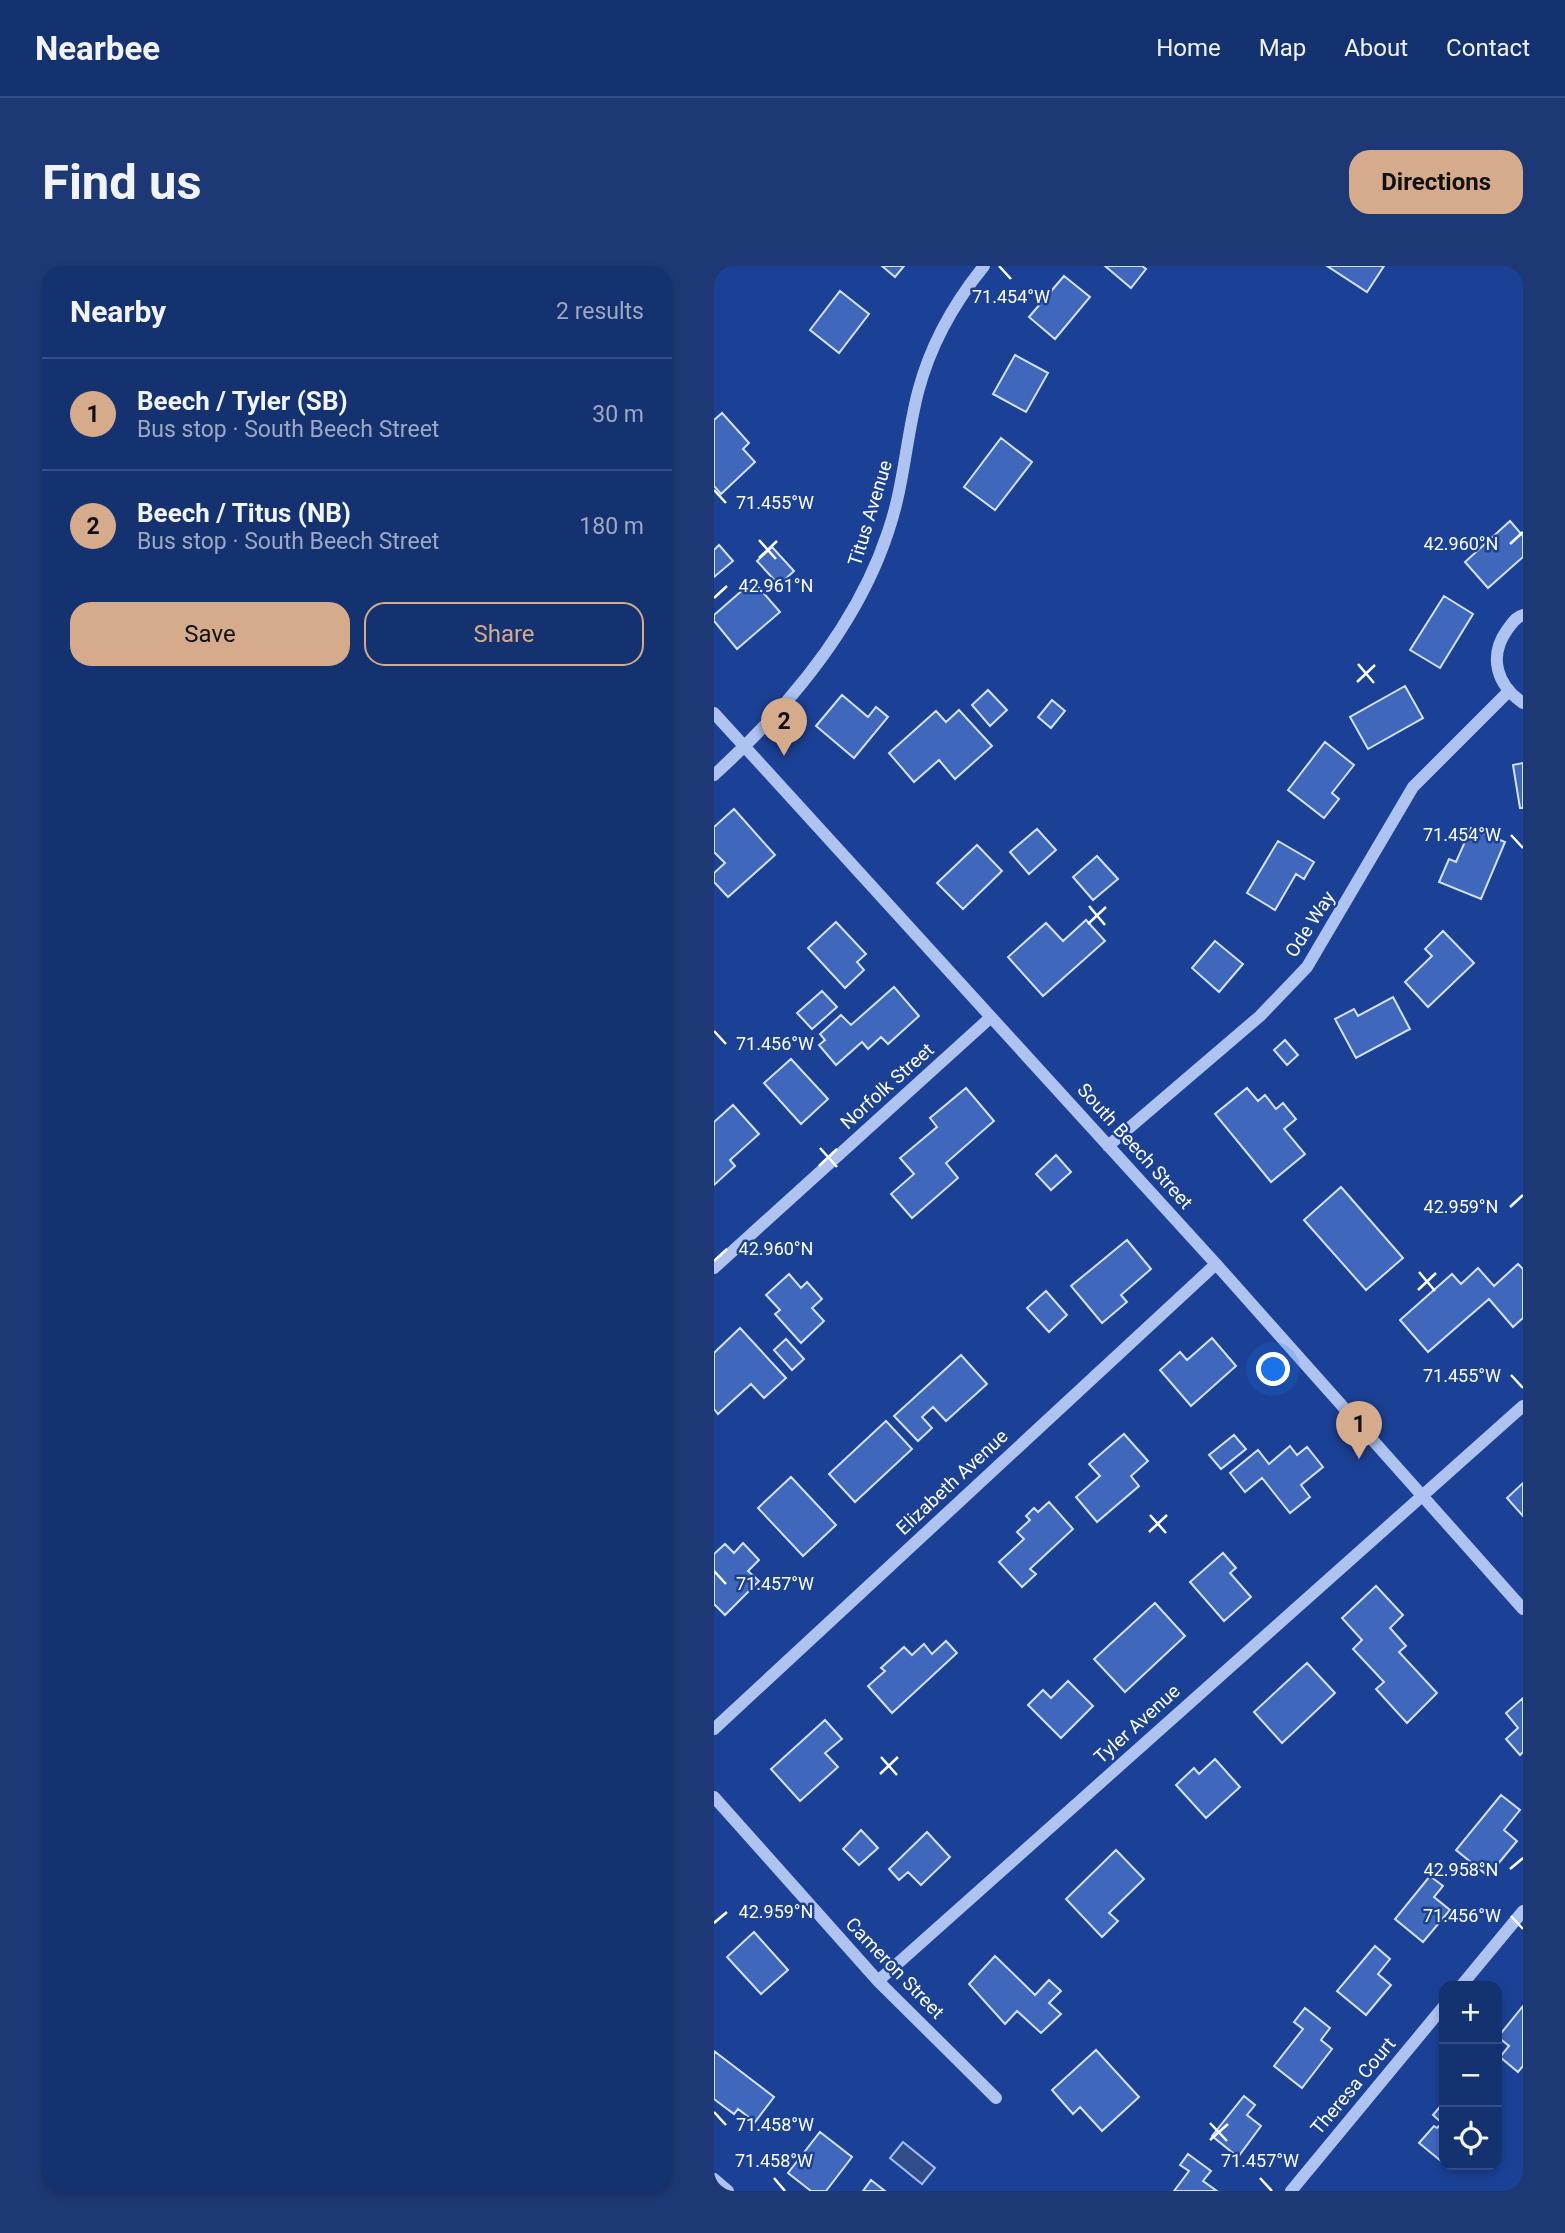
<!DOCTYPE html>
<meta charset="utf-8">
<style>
:root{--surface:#143170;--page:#1d3975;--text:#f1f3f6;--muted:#9da9c3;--line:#334c83;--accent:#d6ab8b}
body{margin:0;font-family:Roboto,sans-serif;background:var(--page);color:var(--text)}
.controls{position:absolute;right:21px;bottom:21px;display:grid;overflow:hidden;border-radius:14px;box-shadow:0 4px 10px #0003}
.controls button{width:63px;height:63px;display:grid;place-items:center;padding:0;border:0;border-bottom:2px solid var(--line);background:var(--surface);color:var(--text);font:35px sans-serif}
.you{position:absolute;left:560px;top:1104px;width:24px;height:24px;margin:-18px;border:5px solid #fff;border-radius:50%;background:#1a73e8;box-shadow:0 0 0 10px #1a73e833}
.badge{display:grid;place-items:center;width:46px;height:46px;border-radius:50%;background:var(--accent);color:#111;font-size:23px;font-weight:700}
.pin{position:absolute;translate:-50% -58px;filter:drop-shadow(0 2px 4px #0008)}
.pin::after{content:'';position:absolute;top:37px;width:24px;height:21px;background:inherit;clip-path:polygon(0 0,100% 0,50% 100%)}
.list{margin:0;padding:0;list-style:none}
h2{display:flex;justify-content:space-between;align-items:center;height:91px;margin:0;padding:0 28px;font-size:30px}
h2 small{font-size:23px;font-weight:400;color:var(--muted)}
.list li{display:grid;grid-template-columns:46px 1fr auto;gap:21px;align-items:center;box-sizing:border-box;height:112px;padding:0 28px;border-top:2px solid var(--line)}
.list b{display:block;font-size:26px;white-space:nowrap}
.list p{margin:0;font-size:23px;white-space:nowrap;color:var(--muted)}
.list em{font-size:23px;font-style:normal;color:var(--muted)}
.actions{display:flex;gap:14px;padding:21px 28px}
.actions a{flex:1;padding:16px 0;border:2px solid var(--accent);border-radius:21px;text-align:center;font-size:24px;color:var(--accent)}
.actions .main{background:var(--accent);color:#111}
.icon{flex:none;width:38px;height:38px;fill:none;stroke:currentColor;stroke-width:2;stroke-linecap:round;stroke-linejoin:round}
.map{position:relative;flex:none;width:809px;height:1925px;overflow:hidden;border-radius:21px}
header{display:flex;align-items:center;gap:42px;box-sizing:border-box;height:98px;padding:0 35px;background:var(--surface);border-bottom:2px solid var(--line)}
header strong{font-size:33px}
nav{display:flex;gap:38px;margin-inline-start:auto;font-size:24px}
.intro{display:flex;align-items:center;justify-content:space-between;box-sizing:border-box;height:168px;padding:0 42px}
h1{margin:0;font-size:49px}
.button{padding:18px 32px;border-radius:21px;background:var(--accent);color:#111;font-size:24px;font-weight:700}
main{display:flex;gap:42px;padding:0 42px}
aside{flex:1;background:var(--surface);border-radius:21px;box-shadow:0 4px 10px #0003}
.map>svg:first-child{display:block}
.water{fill:#304c8b;stroke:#a1bcf2;stroke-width:2}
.building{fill:#3f67bc;stroke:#d4e1fb;stroke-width:2}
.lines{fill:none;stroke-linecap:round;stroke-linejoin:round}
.minor{stroke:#aec3f0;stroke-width:12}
.ticks{fill:none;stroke:#fff;stroke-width:2.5}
.labels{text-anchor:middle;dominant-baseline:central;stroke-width:5;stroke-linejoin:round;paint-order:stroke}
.street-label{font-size:19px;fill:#fff;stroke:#1b4196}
.ticks-label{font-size:18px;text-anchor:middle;fill:#fff;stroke:#1b4196;stroke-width:5;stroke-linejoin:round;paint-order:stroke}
</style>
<header>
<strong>Nearbee</strong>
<nav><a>Home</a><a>Map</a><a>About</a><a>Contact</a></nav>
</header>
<div class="intro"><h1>Find us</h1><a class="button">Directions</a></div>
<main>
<aside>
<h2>Nearby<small>2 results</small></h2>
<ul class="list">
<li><span class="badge">1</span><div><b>Beech / Tyler (SB)</b><p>Bus stop · South Beech Street</p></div><em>30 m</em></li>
<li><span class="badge">2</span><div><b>Beech / Titus (NB)</b><p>Bus stop · South Beech Street</p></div><em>180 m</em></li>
</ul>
<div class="actions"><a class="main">Save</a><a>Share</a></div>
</aside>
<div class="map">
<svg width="809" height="1925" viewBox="0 0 809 1925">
<rect width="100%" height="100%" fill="#1b4196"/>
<path class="water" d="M189,1876L221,1902L208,1918L176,1892Z"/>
<path class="building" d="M168,0H190L181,11Z
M391,0H428L432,3L417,22Z
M613,0H670L653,26Z
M350,10L376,31L341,73L315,51Z
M126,25L155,48L125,87L96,64Z
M301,89L334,107L312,146L279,128Z
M8,147L35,177L29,183L41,196L7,228L0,220V154Z
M287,172L318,196L281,244L250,221Z
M796,255L809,270V291L774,322L751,296Z
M5,279L19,295L0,311V284Z
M58,281L80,305L65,319L43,295Z
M39,315L66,346L23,383L0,355V349Z
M730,330L759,348L726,402L696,384Z
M691,420L709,452L654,483L636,451Z
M274,424L293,444L276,460L258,439Z
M128,429L154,451L162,441L174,451L140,492L102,460Z
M338,434L351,445L337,462L324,451Z
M245,444L278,480L241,513L225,494L200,516L175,487L222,445L232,456Z
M611,476L640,499L618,527L625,533L610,552L574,524Z
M809,497V542H806L799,499Z
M20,543L61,589L14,631L0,616V607L11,597L0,586V561Z
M757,562L791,576L767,633L725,616L735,593L742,596Z
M323,563L342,584L315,608L296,586Z
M564,575L600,596L590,613L582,608L561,644L533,627Z
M263,579L288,605L249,643L223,617Z
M383,590L404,613L379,634L359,611Z
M372,654L391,675L329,730L294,691L332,657L349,675Z
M122,656L152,688L143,696L150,704L131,722L94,682Z
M729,665L760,697L714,741L691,716L718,690L711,683Z
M501,675L529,698L505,726L478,702Z
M180,721L205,750L174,778L167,771L154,783L148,776L122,799L105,779L111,774L106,768L127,749L137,759Z
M108,725L123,741L98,763L83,747Z
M679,731L696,763L642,792L621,753L640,743L644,750Z
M571,774L584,789L573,799L560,784Z
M77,793L114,833L87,858L50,817Z
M252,822L280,855L232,897L244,912L198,952L177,928L200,908L186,892L223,861L216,852Z
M533,822L544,835L551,829L562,843L569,837L582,853L570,863L591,888L557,916L501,848Z
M19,839L45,868L16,894L21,900L0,919V856Z
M342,889L357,906L337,924L322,908Z
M627,921L689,992L652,1024L590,954Z
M413,974L437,1003L407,1029L413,1036L388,1057L357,1020Z
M804,998L809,1003V1052L799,1061L775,1033L714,1086L686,1054L738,1008L747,1018L764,1002L780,1020Z
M75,1008L87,1022L93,1016L108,1033L98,1042L110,1055L87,1077L61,1048L66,1044L52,1029Z
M332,1025L353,1049L335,1066L313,1042Z
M26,1062L72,1112L50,1132L37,1118L4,1148L0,1143V1087Z
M498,1072L522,1100L477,1140L446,1104L466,1086L473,1094Z
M72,1073L90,1093L78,1104L60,1084Z
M247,1089L273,1118L232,1155L219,1141L208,1151L218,1162L204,1175L180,1150Z
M172,1155L198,1183L141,1236L115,1208Z
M410,1168L434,1195L417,1210L425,1220L383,1256L362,1231L386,1210L375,1198Z
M520,1169L532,1183L507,1203L495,1189Z
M576,1180L583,1189L593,1181L609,1201L587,1219L596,1231L576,1247L548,1212L531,1226L516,1207L544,1184L555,1198Z
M77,1211L122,1259L89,1290L44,1242Z
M809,1217V1250L793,1232Z
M335,1236L359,1263L316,1303L322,1308L308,1321L285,1296L310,1273L303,1266L316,1254L312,1250L320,1242L324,1246Z
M29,1277L45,1294L34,1305L45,1315L11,1349L0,1338V1288L11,1278L20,1287Z
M509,1287L522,1302L516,1307L537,1331L510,1355L476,1316Z
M662,1320L689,1349L676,1362L692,1380L685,1386L723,1427L693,1457L662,1423L670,1416L639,1383L648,1374L628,1352Z
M441,1337L471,1370L411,1426L380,1393Z
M232,1375L243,1387L178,1447L154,1420L171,1405L167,1402L190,1381L198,1389L210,1378L218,1388Z
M593,1397L621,1427L568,1477L540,1446Z
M354,1415L379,1440L347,1472L314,1439L329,1424L337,1432Z
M809,1432V1486L806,1489L792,1473L804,1462L792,1447Z
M111,1454L128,1473L111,1487L124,1501L86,1535L57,1503Z
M501,1493L526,1521L492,1552L462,1519L480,1502L485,1508Z
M787,1529L806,1544L790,1564L803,1575L774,1610L742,1584Z
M147,1564L164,1582L145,1599L129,1583Z
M213,1566L236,1591L207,1619L194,1606L185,1614L175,1603Z
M402,1584L430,1613L395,1647L404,1655L388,1671L352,1633Z
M716,1610L729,1620L720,1631L736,1644L709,1676L681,1653Z
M40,1666L74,1704L47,1728L13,1691Z
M661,1680L676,1693L664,1708L677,1719L652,1749L623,1725Z
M281,1690L321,1729L335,1714L347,1725L335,1737L347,1748L327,1767L303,1745L291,1758L255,1718Z
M809,1740V1800L804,1806L786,1791L795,1780L784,1771Z
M591,1742L616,1762L607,1774L618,1783L588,1822L560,1800L589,1763L580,1756Z
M382,1784L425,1831L388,1865L366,1841L359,1848L338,1824Z
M0,1785L60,1831L41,1856L24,1843L20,1848L0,1833Z
M530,1830L541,1839L533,1849L547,1860L524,1891L498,1870Z
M730,1836V1891L727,1895L705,1877L720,1860L723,1862L728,1857L719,1849Z
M106,1866L138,1891L112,1925H97L74,1907Z
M474,1888L497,1905L489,1915L503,1925H460L475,1905L466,1899Z
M157,1914L171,1925H149Z"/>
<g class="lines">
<path class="minor" d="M809,349C801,351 798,358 793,364C774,391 783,419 809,437
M0,447L502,998L809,1343
M0,509C73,443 143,360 174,266C190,220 192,172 204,126C216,80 240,37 270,0
M394,880L546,750L593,701L699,521L794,426
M0,1002L277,751
M0,1463L502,998
M0,1531L164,1715L282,1832
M164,1715L809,1140
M747,1720L809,1645
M0,1913L14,1925
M577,1925L730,1740"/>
</g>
<path class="ticks" d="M285,0L297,13M0,224L12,237M45,274L62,293M796,278L809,266M45,292L63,275M0,332L13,320M644,398L660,417M643,416L661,399M797,569L809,582M375,640L391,659M374,658L392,641M0,765L12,778M106,882L123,901M105,900L123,883M796,941L809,929M0,995L13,983M705,1006L721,1025M704,1024L722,1007M797,1109L809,1122M436,1249L452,1267M435,1266L453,1249M0,1305L12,1318M167,1491L183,1509M166,1508L184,1491M796,1603L809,1592M797,1650L809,1663M0,1657L13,1646M0,1846L12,1859M496,1857L513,1875M496,1874L514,1858M60,1912L71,1925M546,1912L558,1925"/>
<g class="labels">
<g class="street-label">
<text transform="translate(156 247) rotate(-73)">Titus Avenue</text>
<text transform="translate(596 658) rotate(-57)">Ode Way</text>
<text transform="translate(173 820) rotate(-42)">Norfolk Street</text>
<text transform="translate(421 880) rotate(48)">South Beech Street</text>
<text transform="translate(238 1216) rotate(-43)">Elizabeth Avenue</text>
<text transform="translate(423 1458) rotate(-42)">Tyler Avenue</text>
<text transform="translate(181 1702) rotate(46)">Cameron Street</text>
<text transform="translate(639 1820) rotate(-50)">Theresa Court</text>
</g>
</g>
<g class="ticks-label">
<text x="297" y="37">71.454°W</text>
<text x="61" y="243">71.455°W</text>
<text x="747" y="284">42.960°N</text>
<text x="62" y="326">42.961°N</text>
<text x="748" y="575">71.454°W</text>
<text x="61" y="784">71.456°W</text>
<text x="747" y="947">42.959°N</text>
<text x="62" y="989">42.960°N</text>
<text x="748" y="1116">71.455°W</text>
<text x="61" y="1324">71.457°W</text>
<text x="747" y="1610">42.958°N</text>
<text x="62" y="1652">42.959°N</text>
<text x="748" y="1656">71.456°W</text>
<text x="61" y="1865">71.458°W</text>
<text x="60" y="1901">71.458°W</text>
<text x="546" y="1901">71.457°W</text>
</g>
</svg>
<div class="controls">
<button>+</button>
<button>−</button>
<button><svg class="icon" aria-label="locate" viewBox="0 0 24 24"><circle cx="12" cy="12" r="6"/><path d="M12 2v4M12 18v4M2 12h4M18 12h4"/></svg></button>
</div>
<div class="you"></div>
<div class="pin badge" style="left:645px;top:1193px">1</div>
<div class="pin badge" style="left:70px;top:490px">2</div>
</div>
</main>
